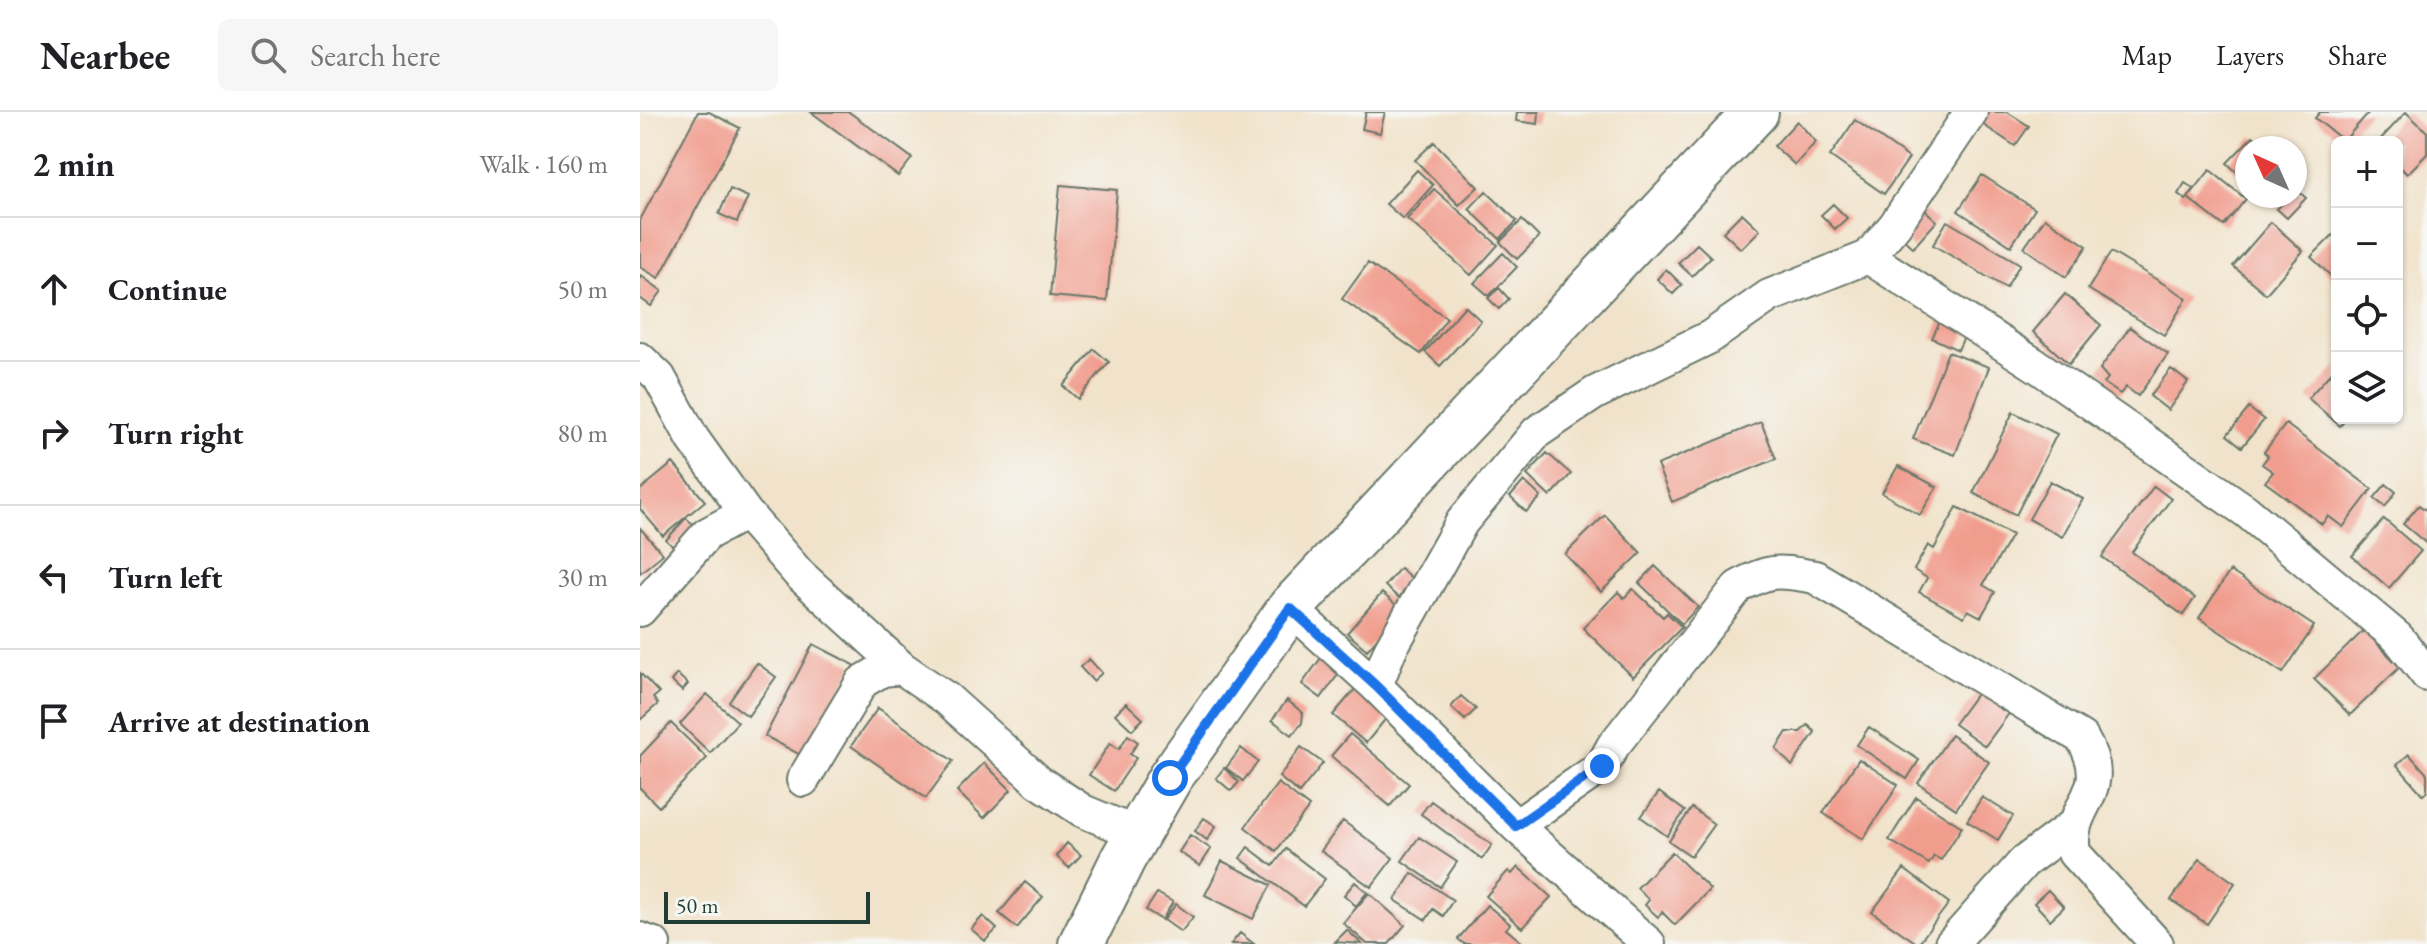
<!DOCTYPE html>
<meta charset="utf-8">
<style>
:root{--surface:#fff;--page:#f6f6f6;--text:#202124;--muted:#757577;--line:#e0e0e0}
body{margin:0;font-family:"EB Garamond",serif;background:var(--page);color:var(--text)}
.controls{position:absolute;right:24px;top:24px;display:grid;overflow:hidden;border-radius:12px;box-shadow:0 2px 6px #0004}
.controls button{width:72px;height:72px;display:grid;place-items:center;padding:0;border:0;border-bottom:2px solid var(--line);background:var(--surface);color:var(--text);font:40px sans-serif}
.compass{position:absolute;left:1595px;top:24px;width:72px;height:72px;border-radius:50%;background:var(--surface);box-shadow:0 2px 6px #0004;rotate:315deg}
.scale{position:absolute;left:24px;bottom:20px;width:206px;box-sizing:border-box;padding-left:8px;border:4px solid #1f3d34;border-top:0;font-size:22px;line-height:28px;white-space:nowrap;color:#1f3d34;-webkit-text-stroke:6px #f6f6f2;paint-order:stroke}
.stop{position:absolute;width:24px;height:24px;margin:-18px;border:6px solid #1a73e8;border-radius:50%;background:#fff}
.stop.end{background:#1a73e8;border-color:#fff;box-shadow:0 2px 8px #0008}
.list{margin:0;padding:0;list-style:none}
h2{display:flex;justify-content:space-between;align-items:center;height:104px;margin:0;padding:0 32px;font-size:34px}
h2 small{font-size:26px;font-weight:400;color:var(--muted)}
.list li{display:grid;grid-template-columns:52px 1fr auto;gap:24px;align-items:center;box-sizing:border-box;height:144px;padding:0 32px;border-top:2px solid var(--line)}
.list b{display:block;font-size:30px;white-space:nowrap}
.list em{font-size:26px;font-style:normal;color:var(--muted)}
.icon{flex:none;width:44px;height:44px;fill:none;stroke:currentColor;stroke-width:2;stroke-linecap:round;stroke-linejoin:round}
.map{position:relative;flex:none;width:1787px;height:832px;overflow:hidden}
header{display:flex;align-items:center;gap:48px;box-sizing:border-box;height:112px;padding:0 40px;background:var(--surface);border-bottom:2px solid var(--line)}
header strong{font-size:38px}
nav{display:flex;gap:44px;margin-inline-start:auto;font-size:28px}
.search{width:560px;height:72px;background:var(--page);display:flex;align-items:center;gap:20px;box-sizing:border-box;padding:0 28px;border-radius:12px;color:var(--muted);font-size:30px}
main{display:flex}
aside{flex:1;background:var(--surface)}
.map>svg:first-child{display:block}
.building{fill:#f19d8e}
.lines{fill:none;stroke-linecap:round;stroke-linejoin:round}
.street-casing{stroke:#687769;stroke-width:36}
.secondary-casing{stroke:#687769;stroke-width:48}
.street{stroke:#fff;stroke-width:32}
.secondary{stroke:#fff;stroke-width:44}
.route{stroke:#1a73e8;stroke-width:10}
</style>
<header>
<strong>Nearbee</strong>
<div class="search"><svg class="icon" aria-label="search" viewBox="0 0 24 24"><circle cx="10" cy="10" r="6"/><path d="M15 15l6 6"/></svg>Search here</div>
<nav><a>Map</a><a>Layers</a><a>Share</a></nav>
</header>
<main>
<aside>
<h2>2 min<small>Walk · 160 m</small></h2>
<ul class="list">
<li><svg class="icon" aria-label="ahead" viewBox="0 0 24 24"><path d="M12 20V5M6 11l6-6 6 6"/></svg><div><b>Continue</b></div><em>50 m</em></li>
<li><svg class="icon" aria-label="right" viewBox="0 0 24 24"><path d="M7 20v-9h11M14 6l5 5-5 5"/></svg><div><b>Turn right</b></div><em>80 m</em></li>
<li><svg class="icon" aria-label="left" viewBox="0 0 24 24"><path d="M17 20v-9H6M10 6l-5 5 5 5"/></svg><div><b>Turn left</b></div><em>30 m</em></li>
<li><svg class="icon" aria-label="arrive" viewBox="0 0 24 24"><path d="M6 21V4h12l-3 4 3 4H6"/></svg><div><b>Arrive at destination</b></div></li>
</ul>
</aside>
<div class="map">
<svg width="1787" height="832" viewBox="0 0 1787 832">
<rect width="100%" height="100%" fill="#f6f6f2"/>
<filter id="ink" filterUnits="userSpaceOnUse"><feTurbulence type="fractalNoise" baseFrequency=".0125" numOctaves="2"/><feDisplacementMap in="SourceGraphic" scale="16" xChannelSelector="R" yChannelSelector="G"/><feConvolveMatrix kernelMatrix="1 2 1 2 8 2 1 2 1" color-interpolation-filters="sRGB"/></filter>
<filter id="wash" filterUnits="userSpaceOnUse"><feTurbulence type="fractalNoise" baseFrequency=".006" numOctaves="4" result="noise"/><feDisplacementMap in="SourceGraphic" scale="32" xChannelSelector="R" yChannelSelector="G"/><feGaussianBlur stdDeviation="1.8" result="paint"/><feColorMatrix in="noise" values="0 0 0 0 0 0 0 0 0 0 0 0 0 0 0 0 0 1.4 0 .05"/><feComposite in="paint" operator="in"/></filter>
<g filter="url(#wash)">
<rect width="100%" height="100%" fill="#f1e3cb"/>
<g id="blocks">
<path class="building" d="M58,0H69L100,16L19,166L0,155V108Z
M171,0H209L272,46L258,64Z
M726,0H745L740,21L722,17Z
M877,0H899L898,12L876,9Z
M1346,0H1367L1389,14L1375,34L1339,10Z
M1680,0H1729L1704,29L1675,6Z
M1766,0L1787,20V42L1767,62L1757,52V30H1738Z
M1215,8L1269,46L1244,82L1190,44Z
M1157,9L1176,30L1155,53L1134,34Z
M1613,24L1625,36H1607V70L1587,51Z
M794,30L838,75L819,93L775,48Z
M777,58L793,73L763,107L746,92Z
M1570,58L1606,87L1584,114L1548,86Z
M1342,63L1395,97L1371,134L1318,99Z
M1545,71L1554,77L1546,88L1538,82Z
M420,73L477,78L467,189L410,184Z
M1655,76L1666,86L1647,106L1637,97L1649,84H1655Z
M90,77L108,85L97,110L79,102Z
M794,77L858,133L831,163L767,107Z
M846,79L877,109L860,127L829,97Z
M1193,92L1207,106L1195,117L1181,103Z
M1285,98L1297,109L1273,136L1261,125Z
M1102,101L1120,118L1101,137L1083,120Z
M1405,106L1447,134L1426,165L1384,136Z
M882,108L899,125L877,147L860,130Z
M1307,109L1380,152L1366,176L1293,133Z
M1631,110L1663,139L1626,182L1593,154Z
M1697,119V170L1671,145Z
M1057,132L1071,145L1052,164L1038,151Z
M1471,140L1547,186L1524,223L1448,177Z
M863,141L877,155L849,184L834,171Z
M728,151L807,206L781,242L702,187Z
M1026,157L1042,173L1033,182L1017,167Z
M0,163L22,179L11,194L0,186Z
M859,176L869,187L859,197L848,186Z
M1425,182L1461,213L1429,252L1393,220Z
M825,194L841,209L800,254L785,240Z
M1303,203L1329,214L1318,238L1292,226Z
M1490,215L1528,242L1498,284L1486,275L1480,282L1464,271L1468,266L1460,257Z
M454,237L469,250L438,287L423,274Z
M1308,240L1349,255L1315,343L1273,327Z
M1697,254V306H1707L1700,314L1668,286Z
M1531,257L1548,270L1528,298L1510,284Z
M1609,296L1624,308L1602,335L1587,323Z
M1373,300L1417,322L1376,403L1333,381Z
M1121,310L1136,347L1032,390L1017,353Z
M1646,312L1732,377L1703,415L1688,404L1682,412L1625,370L1633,360L1622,352L1628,344L1624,340Z
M907,341L931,362L910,385L887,363Z
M33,351L65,389L23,424L0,397V378Z
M1258,354L1297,375L1280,403L1242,381Z
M884,369L901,385L886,400L870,385Z
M1410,369L1443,387L1422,425L1389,407Z
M1746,372L1756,380L1745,395L1734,386Z
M1514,374L1531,387L1492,440L1555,486L1543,503L1462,445Z
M1779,393L1787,399V432L1763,412Z
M1317,395L1372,423L1343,473L1355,480L1341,505L1328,498L1324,505L1279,480L1287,466L1274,458L1288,433L1294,437Z
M965,403L1001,441L961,480L925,442Z
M46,406L54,413L34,435L26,428Z
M1744,407L1781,439L1749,476L1712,444Z
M0,416L23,442L0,461Z
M1015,454L1058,495L1042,512L999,471Z
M760,456L774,468L759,486L745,474Z
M1590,459L1674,514L1643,561L1559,506Z
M993,477L1023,505L1027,501L1042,515L993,565L943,516L978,480L984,486Z
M742,481L762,498L727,538L707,521Z
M1724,518L1760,555L1710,603L1674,567Z
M173,532L214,553L166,646L125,624Z
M681,546L700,560L681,586L662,572Z
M449,547L462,561L453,569L440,555Z
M117,551L136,565L108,604L89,590Z
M0,561L19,581L13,586L18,592L0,608Z
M37,562L48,572L42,579L31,569Z
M716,576L748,604L726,631L693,603Z
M1339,578L1370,600L1345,634L1314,612Z
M67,582L98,610L70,641L40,612Z
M821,584L836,597L825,608L811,595Z
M647,588L663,601L662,611L652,623L632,608Z
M486,591L503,607L492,618L475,602Z
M238,596L313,649L286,686L211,634Z
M31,611L67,646L19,695L0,676V644Z
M1168,613L1175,620L1152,654L1136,637L1147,620H1160Z
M1229,615L1279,648L1267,667L1217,633Z
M710,622L769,672L750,694L691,644Z
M488,623L498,630L490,642L496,646L474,679L449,663L470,631L479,637Z
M1311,623L1349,650L1316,697L1278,671Z
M661,635L683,651L659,681L639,665Z
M601,636L618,650L603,669L586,656Z
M1769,642L1787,662V679L1783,683L1757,653Z
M1219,647L1258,673L1223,727L1183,701Z
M344,651L371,678L344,706L317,679Z
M584,656L599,670L591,679L576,666Z
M638,671L669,695L636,739L605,715Z
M1019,680L1045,699L1027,724L1001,705Z
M1276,685L1322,715L1301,748L1294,744L1289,752L1249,728Z
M1342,685L1373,704L1358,728L1327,709Z
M791,689L852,733L842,747L781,702Z
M1052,696L1074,712L1051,744L1029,729Z
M564,706L576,714L567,728L555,719Z
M703,709L753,746L731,775L681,739Z
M550,723L571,737L560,754L539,740Z
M779,725L817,750L800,775L762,749Z
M427,731L441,743L429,756L416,744Z
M608,735L633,754L646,737L685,767L664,794L600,746Z
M1032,740L1070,777L1035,813L1022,800L1018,805L1005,793L1009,788L997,776Z
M1560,747L1595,771L1567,812L1531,788Z
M582,749L631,773L613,807L565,783Z
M878,755L911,785L882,816L846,784L868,759L872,762Z
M1264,757L1309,791L1278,832L1232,800Z
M772,761L813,788L803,804L793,797L786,808L755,788Z
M385,770L403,785L377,816L359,801Z
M715,770L727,780L716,794L704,783Z
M1408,778L1424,795L1410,808L1394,791Z
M517,781L533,790L522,808L506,798Z
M729,781L765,813L749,832H727L703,811Z
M536,792L553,805L541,820L524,808Z
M847,793L870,812L866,817L884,832H824L818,827Z
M343,804L357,817L345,829L331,817Z
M707,818L722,832L695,830Z
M600,821L614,832H591Z"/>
</g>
</g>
<g filter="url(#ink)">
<use href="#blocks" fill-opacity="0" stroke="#687769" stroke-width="2"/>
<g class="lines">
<defs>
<path id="street" d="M1228,145L1400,256L1606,399L1758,526L1787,563
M0,247L19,265L53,327L106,401
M650,496L736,574L876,714L1009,832
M0,498L67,422L106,401L159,462L262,556
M736,574L750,538L822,410L897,320L955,281L1070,225L1129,184L1228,145L1255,113L1331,0
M163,668L222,570L242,558L262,556L307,587L399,670L443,699L498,722
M876,714L962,654L973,634L1098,475C1130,456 1139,459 1175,465L1442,626C1476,683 1425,690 1434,741L1517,832
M0,827L14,832
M1311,832L1384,750L1436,711"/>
<path id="secondary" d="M441,832L483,747L530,666L650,496L1116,0"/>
</defs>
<use href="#street" class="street-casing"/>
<use href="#secondary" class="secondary-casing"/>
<use href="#street" class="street"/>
<use href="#secondary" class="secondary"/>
</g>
</g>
<g class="lines" filter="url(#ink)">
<path class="route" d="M530,666L650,496L736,574L876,714L962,654"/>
</g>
</svg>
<div class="controls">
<button>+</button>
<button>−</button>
<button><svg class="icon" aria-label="locate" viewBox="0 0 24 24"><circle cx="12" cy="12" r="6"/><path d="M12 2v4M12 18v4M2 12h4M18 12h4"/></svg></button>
<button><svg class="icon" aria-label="layers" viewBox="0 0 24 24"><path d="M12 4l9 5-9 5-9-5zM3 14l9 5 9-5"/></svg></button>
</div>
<svg class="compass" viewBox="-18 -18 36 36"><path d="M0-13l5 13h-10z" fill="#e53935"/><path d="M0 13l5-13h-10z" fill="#757577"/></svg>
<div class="scale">50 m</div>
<div class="stop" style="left:530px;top:666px"></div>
<div class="stop end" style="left:962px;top:654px"></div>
</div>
</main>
